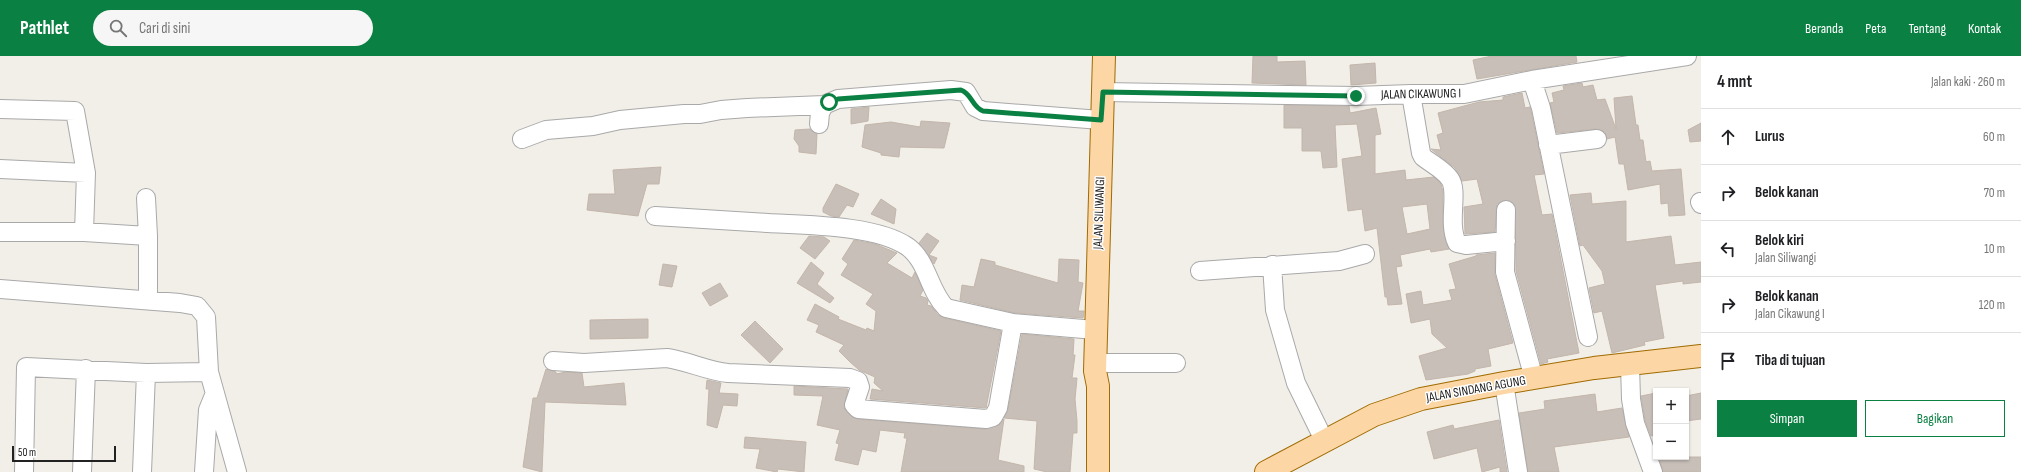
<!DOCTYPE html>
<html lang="id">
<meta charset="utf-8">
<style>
:root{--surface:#fff;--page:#f6f6f6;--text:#202124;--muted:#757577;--line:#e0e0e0;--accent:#0b8043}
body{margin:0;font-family:"Sofia Sans Condensed",sans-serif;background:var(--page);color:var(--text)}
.controls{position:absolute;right:12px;bottom:12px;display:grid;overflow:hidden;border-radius:0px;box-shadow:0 1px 3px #0004}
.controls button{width:36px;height:36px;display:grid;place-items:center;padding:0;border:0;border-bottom:1px solid var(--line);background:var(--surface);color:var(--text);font:20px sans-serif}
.scale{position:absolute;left:12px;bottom:10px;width:104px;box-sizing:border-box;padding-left:4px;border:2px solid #222;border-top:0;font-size:11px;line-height:14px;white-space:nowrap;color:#222;-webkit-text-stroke:3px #fff;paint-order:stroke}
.stop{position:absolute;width:12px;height:12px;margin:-9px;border:3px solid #0b8043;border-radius:50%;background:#fff}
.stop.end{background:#0b8043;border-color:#fff;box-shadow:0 1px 4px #0008}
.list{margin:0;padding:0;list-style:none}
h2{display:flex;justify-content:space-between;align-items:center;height:52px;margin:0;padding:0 16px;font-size:17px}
h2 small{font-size:13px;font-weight:400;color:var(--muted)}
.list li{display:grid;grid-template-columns:26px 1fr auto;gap:12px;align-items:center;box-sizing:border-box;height:56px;padding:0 16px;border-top:1px solid var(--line)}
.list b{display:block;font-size:15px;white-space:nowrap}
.list p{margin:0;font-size:13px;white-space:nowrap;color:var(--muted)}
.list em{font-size:13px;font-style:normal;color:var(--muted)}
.actions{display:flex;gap:8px;padding:12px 16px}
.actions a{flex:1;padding:9px 0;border:1px solid var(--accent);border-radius:0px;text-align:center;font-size:14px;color:var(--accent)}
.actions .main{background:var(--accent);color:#fff}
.icon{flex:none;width:22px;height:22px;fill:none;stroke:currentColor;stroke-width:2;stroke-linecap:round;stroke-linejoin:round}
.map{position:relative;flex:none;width:1701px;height:416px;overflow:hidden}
header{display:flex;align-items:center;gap:24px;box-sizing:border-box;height:56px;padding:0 20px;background:var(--accent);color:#fff}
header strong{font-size:19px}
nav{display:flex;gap:22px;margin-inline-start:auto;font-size:14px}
.search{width:280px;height:36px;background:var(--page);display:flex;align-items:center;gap:10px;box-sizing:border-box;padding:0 14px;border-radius:22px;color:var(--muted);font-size:15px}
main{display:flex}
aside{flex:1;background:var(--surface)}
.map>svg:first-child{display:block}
.building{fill:#c7bfb8;stroke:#c4b6ab;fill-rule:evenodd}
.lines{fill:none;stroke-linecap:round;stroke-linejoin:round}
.minor-casing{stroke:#a9a9a9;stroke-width:20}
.major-casing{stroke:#a06b00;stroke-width:24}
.minor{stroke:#fff;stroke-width:18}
.major{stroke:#fcd6a4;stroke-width:22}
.route{stroke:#0b8043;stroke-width:5}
.labels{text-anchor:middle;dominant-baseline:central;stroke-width:3;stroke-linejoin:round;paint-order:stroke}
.street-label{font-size:13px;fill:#222;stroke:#fff}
</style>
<header>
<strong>Pathlet</strong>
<div class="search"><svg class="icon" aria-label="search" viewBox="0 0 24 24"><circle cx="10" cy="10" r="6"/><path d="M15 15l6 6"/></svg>Cari di sini</div>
<nav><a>Beranda</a><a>Peta</a><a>Tentang</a><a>Kontak</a></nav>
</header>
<main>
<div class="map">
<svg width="1701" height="416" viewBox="0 0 1701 416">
<rect width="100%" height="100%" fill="#f2efe9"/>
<path class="building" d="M1253,0H1277V6L1305,5L1306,29L1252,27Z
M1492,0H1576L1577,6L1477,23L1473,4Z
M1375,7L1376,27L1351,29L1350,9Z
M1582,27L1583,31L1593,29L1597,44L1605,43L1616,73L1614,42L1632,40L1636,69H1638L1640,84H1643L1646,106L1650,105L1652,115L1681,113L1685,159L1669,160L1668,147L1661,148L1660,128L1628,134L1624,108H1619L1615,81L1607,83L1605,76L1596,73L1557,77L1550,47L1554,46L1552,37L1564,34L1563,30Z
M1522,37L1525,52L1530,51L1531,55L1544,118L1534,119L1542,159L1552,158L1579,297L1547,303L1548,306L1541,308L1516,215L1515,149L1507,144L1497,148L1495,176L1465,178L1464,151L1483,148L1477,123L1462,125L1455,112L1431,93L1441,94L1437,79L1443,77L1438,57L1479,46L1503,44V41Z
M1284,49L1349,50L1350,57L1376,52L1381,78L1375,79V118L1405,114L1406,124L1434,121L1441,128L1443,136V171L1449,193L1431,196L1430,193L1400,199L1402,210L1396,211L1402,248L1388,249L1387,241H1385L1377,172L1365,175L1362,153L1348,155L1342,103L1362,100L1357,68L1335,69L1337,111L1323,112L1321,95H1302V72H1284ZM1427,148L1430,173L1407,178L1402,151Z
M869,51L868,65L851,68V53Z
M921,65L950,67L944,92L900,91L899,101L881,99V97L862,91L865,69L891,66L920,71Z
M1701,67V85L1690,86L1688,74Z
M810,73L817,78L816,98L799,96V90L794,83L795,74Z
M661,111L659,128H647L638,160L587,154L589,138H615L613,114Z
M836,128L859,138L853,151L847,149L839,161L831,160L823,156V152Z
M1591,137L1592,148L1626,145V186L1671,180L1675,209L1701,206V226L1683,228V225L1655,229L1664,282L1644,286L1645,289L1612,297L1602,255L1594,257L1589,232L1605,228L1602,215L1583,189L1580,190L1570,139Z
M881,143L896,153L894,168L871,158Z
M927,177L939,185L929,199L937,202L934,208L919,187Z
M809,180L824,181L830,185L815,203L800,192Z
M854,184L875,188L897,197L887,207L912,222L915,216L923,234L920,240L926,242L928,245L927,249L931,250L938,259L944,262L1001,275L986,352L870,343L872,333L883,335L874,327L875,321L859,314L850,306L839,295L844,289L816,276L819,269L807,264L815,248L839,261L838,263L866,274L867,272L874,275L876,255L866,248L873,238L841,219L848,208L842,203Z
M1495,197V219L1513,287L1488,293L1491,310L1475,313V315L1468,318L1426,324L1419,300L1447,292L1432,278L1430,263L1411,267L1406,238L1421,235L1423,249L1452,244L1449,234L1456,233L1449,208L1476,200V199Z
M981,203L995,206V209L1058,227L1059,203L1079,204L1078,226L1083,227L1078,255H1084L1083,262L1015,257L960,244L962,229L974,231Z
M811,206L824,217L817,228L834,242L830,247L797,227Z
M663,208L677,210L672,231L659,229Z
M720,227L728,240L710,250L702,237Z
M648,263V282L590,283V264Z
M755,265L783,293L770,307L741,279Z
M1022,278L1074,283L1073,299H1075L1072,322H1077L1075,343L1077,365V377H1073L1070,416H1047L1034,413L1037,365L1004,362L1008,354Z
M546,313L556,316V318L566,316L582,317L584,331L624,327L626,349L545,346L542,416L523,411L533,342H537Z
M707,324L721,327L719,337L738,338L737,350L723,349L717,372L707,369L709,333H706Z
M794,330L848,333L844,352L851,360L857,363L985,373L999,369L1004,363L998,404L1024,410V416H901L907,382H904L905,377L880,374L876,396L862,393L858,409L835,404L839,388L836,387L840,374L817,369L823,340L794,339Z
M1656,337V379L1651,380L1645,364L1641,340Z
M1701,337V363L1686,365V340Z
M1595,338L1597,356L1622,352L1629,381L1554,391L1559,416H1528L1519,357L1545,353L1544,345Z
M1499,364L1507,416H1500V411L1482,416L1477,392L1434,403L1427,376L1453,369L1454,373Z
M745,381L806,386L804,416L778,413L777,416L756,412L760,393L744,392Z
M1659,401H1701V416H1663Z"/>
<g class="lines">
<defs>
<path id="minor" d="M1532,24L1541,52L1588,281
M1103,36L1356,40L1411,38H1464L1532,24L1687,0
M1411,38L1421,97L1423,101C1432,108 1444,114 1450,123C1459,136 1447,166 1457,187L1466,189L1506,185
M0,53L75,55L86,117L84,176
M819,68L820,57L824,49L838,43L951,34L966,36L975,51L983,55L1101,64
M522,83L546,74L593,70L620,64L684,58H700L721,54L747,52L824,49
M1548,89L1597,83
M0,113L86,117
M146,142L148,180
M1700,146L1701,148
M1506,154L1505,216L1534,323
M655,160C693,162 730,165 768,167C805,169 877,169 908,191C928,206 929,235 946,252L1013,267L1095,274
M0,176H84L148,180V244
M1272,209L1275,254L1296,327L1324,384
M1200,215L1339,205L1365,198
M0,233L180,247L197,250L206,261L209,316
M553,305L584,307L667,302C688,305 707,315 728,317L850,322L858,325L860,331L854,349L858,353L986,363L993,361L998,352L1013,267
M1095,307H1176
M1630,309L1631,343L1635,367L1653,416
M1504,327L1518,416
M24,416L26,311L146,317L209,316L237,416
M82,416L86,313
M142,416L146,317
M204,416L208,354L215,337"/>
<path id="major" d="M1098,416V330L1095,315L1104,0
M1266,416L1374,359L1421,343L1504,327L1594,312L1701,300"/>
</defs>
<use href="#minor" class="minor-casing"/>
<use href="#major" class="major-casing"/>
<use href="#minor" class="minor"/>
<use href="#major" class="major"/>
</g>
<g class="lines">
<path class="route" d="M829,46L838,43L961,34C972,38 972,51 983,55L1101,64L1103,36L1356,40"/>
</g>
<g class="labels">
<g class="street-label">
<text transform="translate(1421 38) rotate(-1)">JALAN CIKAWUNG I</text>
<text transform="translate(1099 157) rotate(-88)">JALAN SILIWANGI</text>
<text transform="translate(1476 333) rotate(-10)">JALAN SINDANG AGUNG</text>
</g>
</g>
</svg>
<div class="controls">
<button>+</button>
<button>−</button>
</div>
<div class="scale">50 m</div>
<div class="stop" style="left:829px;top:46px"></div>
<div class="stop end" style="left:1356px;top:40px"></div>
</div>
<aside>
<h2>4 mnt<small>Jalan kaki · 260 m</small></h2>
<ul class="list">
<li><svg class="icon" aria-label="ahead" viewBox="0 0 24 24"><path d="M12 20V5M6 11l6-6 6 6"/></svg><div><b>Lurus</b></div><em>60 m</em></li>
<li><svg class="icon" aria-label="right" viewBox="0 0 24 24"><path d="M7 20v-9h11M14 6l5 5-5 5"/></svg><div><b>Belok kanan</b></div><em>70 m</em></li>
<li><svg class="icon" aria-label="left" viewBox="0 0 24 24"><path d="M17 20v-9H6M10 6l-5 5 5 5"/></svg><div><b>Belok kiri</b><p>Jalan Siliwangi</p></div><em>10 m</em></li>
<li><svg class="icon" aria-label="right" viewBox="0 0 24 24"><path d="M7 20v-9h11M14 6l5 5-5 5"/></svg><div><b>Belok kanan</b><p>Jalan Cikawung I</p></div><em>120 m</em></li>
<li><svg class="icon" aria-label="arrive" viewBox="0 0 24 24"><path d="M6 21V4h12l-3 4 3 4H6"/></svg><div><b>Tiba di tujuan</b></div></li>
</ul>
<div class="actions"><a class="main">Simpan</a><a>Bagikan</a></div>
</aside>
</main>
